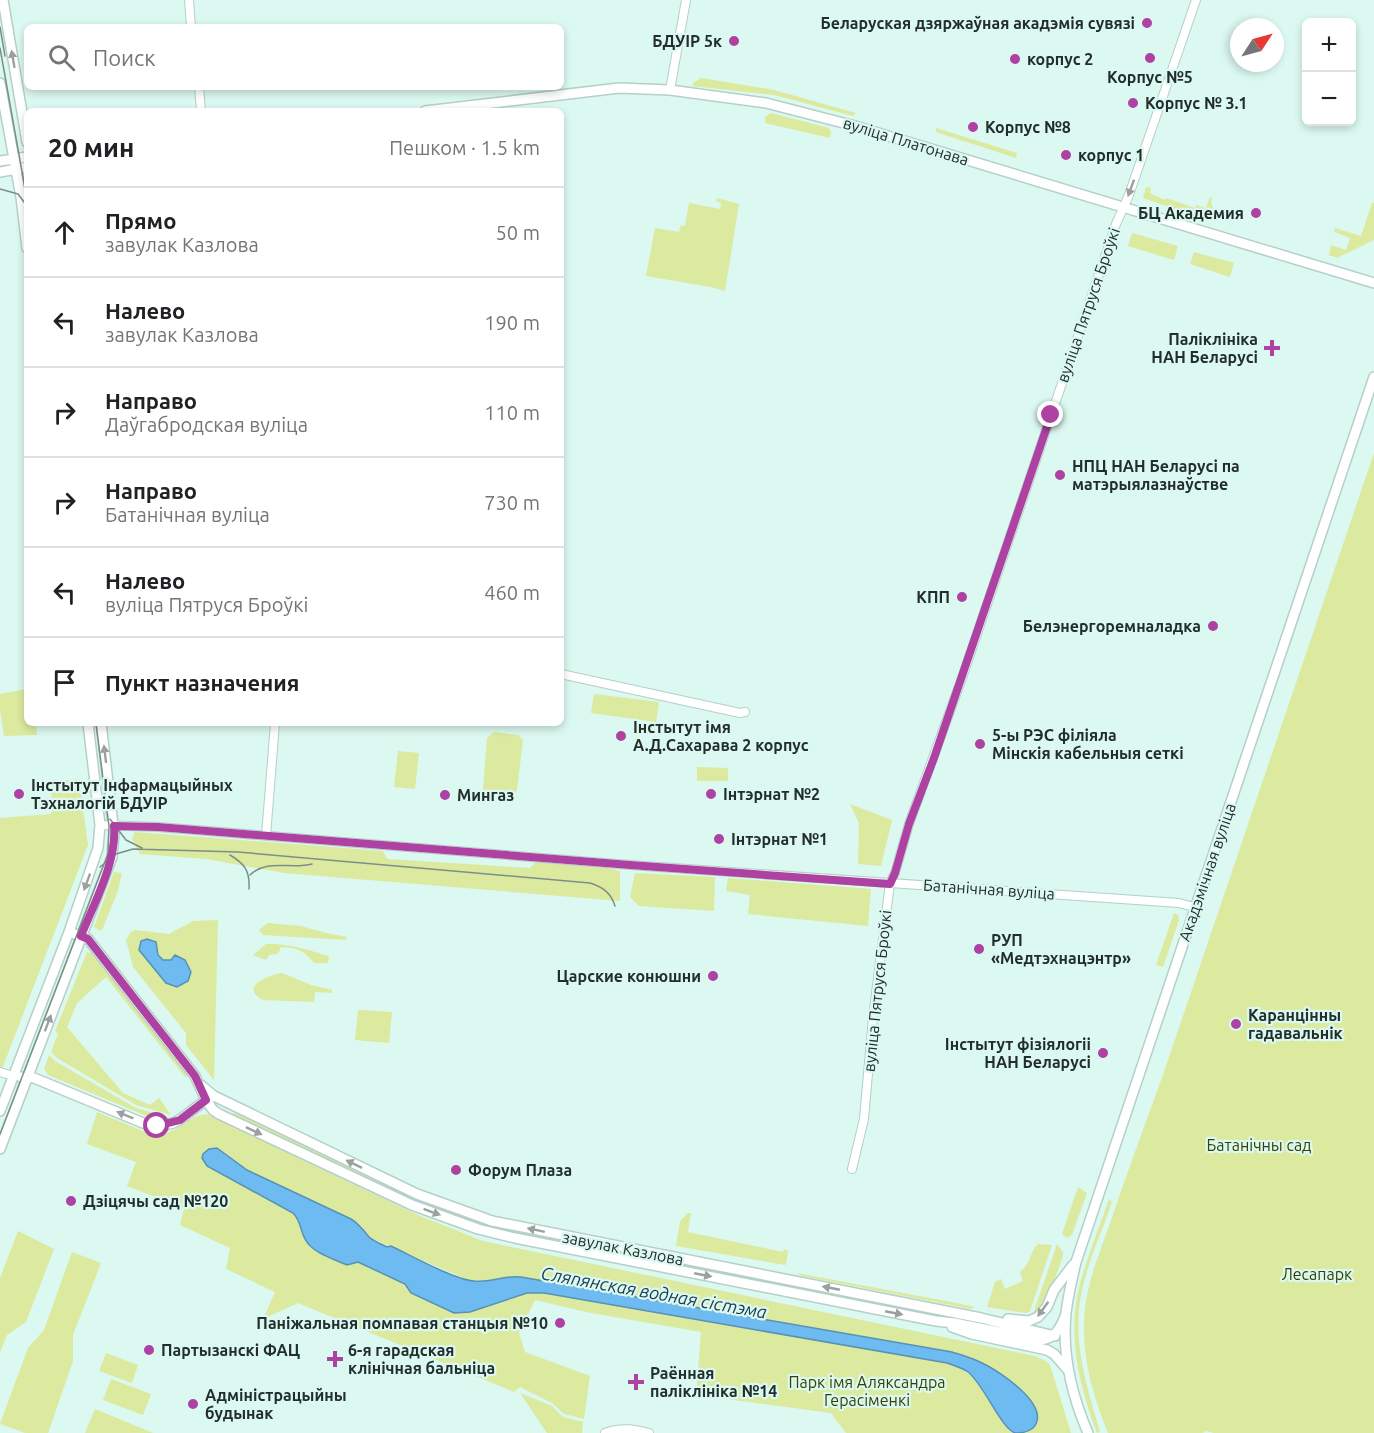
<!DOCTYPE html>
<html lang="ru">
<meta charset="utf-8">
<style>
:root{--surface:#fff;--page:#f6f6f6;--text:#202124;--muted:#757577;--line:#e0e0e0}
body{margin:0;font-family:Ubuntu,sans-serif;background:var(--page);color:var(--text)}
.controls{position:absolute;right:18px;top:18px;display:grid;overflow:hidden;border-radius:9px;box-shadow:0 3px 9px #0003}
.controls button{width:54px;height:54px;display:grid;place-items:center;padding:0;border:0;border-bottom:2px solid var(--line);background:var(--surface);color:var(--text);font:30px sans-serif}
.compass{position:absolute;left:1230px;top:18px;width:54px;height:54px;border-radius:50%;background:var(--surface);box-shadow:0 3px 9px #0003;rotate:54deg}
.stop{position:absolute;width:18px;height:18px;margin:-14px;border:4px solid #ad42a3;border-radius:50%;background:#fff}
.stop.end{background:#ad42a3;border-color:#fff;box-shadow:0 2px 6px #0008}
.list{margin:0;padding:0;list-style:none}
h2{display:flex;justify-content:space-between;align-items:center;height:78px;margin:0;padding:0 24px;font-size:26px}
h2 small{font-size:20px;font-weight:400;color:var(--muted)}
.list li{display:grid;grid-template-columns:39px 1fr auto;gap:18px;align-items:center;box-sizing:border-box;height:90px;padding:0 24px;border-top:2px solid var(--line)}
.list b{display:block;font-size:22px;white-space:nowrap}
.list p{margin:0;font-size:20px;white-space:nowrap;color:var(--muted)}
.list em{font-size:20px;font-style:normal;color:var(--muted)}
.icon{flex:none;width:33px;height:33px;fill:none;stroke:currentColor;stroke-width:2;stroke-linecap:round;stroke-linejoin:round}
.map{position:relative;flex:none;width:1374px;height:1433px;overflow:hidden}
.search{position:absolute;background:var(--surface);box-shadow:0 3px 9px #0003;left:24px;top:24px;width:540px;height:66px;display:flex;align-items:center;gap:15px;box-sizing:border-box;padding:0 21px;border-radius:9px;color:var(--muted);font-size:22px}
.panel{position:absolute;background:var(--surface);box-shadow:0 3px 9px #0003;left:24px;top:108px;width:540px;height:618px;border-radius:9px}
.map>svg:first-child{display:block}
.green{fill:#dbea9e}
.water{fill:#6dbbf0;stroke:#5791b5;stroke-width:1.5}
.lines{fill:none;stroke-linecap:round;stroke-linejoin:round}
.minor-casing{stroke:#b4d0c9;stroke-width:10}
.major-casing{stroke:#b4d0c9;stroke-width:12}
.minor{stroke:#fff;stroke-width:8}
.major{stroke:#fff;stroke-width:9}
.tram{stroke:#7b8f8a;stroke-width:1.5}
.oneway{fill:#9ca1a0}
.route{stroke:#ad42a3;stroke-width:8}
.poi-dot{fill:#ad42a3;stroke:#dbf8f1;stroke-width:2}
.labels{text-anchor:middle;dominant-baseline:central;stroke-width:4.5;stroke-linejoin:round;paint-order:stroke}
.poi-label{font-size:16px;font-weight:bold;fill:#232e2c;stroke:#dbf8f1;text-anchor:start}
.street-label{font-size:16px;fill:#232e2c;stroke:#dbf8f1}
.park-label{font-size:16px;fill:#384000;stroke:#dbf8f1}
.water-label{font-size:18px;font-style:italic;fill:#1a3c52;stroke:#dbf8f1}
</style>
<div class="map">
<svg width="1374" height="1433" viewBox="0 0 1374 1433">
<rect width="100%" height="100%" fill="#dbf8f1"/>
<path class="green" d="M701,78L774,90L856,113L853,116L774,95L692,86L693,83Z
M771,113L829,128L831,132L830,138L765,123V117Z
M936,128L1017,153L1016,158L936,132Z
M1146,187L1151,188L1150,193L1165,200L1166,198L1195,208L1196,205L1206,208L1210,197L1212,198L1211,203L1213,208L1210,215H1192L1143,198Z
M717,198L739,204L725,291L711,287L646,276L655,228L679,232L681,225L685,226L689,203L720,209L721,203L716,201Z
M1372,203H1374V240L1337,258L1329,255L1331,245L1346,250L1350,238L1334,232L1335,228L1361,236Z
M1132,233L1178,246L1174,260L1128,246Z
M1194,252L1234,263L1230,277L1190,264Z
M1374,453V1433H1214L1207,1431L1202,1433H1108C1092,1394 1080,1351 1085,1308C1088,1281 1099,1254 1108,1229C1126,1175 1146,1122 1165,1069Z
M26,689L27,723H36L37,735L4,736L0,710V694Z
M594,694L659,702L656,722L591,713Z
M494,732L518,735L523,740L517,790L510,798C498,800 489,799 483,789L487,738Z
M398,751L419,753L415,789L394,787Z
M697,767L728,768V781H697Z
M79,779L88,845L2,1069L0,1068V818L50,814L54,810L51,791L44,783Z
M850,804L892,820L881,866L858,864L859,823Z
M135,832L383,851L387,859L530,868L536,862L608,868L620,871V901L284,873L206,859L140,854L132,839Z
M114,872L122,873L118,891L102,930L100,931L94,927Z
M635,873L715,877L714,911L639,906L630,897Z
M728,878L871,889L868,926L748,914L750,895L726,891Z
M1174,913L1178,915L1179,920L1163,967L1156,965Z
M218,920L214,1080L186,1045V1033L133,967L126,940L131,932L136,930L169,934L193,921Z
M268,923L301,926L326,933L347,937L346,940L263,935L259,930Z
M266,944C288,943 308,950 329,956L328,963H314C304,950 297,948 281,947L278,954L269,955L266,960L253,955Z
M87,952L94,954L189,1075L185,1077L106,977L77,1003L67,1027L123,1093L150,1105L159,1098L171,1115L136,1105L57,1058L51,1052L58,1034L55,1031Z
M282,973L311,985L332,990V993L315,992L314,1002L263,1000C238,987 269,975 282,973Z
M358,1010L392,1012L389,1043L355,1040Z
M49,1055L55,1061L136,1108L171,1118L156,1120L48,1075L44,1069Z
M97,1112L150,1134C177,1139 191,1111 209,1115L418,1215L483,1241L1035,1356L1046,1361L1050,1365L1071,1433H1023L1034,1426V1405C1010,1379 986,1362 952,1352L521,1277C502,1275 484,1284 466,1279L370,1238L362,1226L351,1219L247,1170L221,1150L205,1151L202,1158L293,1213C301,1221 300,1230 305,1239C312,1253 334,1259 347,1265L358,1262L405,1284L411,1293L454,1313L470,1312L527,1293H544L947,1363C971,1371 983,1386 994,1407C1000,1418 1004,1427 1015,1433H846L831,1413L696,1395L701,1332L591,1313L535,1300L519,1333L525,1352L590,1376L584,1419L564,1414L552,1403L520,1387L514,1392L298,1303L263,1319L275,1292L226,1269L230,1248L180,1225L184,1208L127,1186L136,1162L87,1144Z
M234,1112L418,1200L492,1226L572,1243L571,1246L471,1223L415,1201L232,1115Z
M1078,1187L1087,1193L1072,1235L1067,1238L1062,1234Z
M1109,1199L1112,1202C1102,1232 1087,1263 1081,1295C1072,1343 1087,1387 1100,1432L1097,1433C1080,1388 1068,1341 1078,1292C1085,1261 1099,1229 1109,1199Z
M688,1213H691L688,1232L783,1252L784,1249L788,1251L786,1264L785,1265L676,1246L680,1221Z
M18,1231L54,1249L26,1322L7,1335L0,1352V1278Z
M1038,1244L1052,1245L1030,1311L1026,1313L987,1307L995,1282L1001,1279L1005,1289L1023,1281L1020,1272C1033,1261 1029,1252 1038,1244Z
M1057,1244L1063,1252V1256L1046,1304L1031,1318L1027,1317L1033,1314Z
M72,1252L101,1263L73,1335V1361L48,1433H25L0,1424L28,1348L44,1330Z
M797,1273L951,1302L975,1307L971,1309L802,1276Z
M106,1353L138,1365L132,1383L99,1371Z
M111,1379L151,1394L143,1415L103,1400Z
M520,1393L552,1406L563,1417L583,1422L582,1433H547Z
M95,1409L153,1433H85Z"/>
<path class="water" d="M147,939L156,942L158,955L163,960H171L175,955L185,960L191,972L188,981L177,987L166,983L139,950L141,941Z
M217,1148L247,1170L351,1219C359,1224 363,1229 369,1237C373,1241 381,1244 387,1247L391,1246C410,1255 455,1280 474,1281C490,1283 505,1275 521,1277L952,1352C962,1355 973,1358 982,1363C999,1371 1053,1406 1033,1428C1028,1432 1022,1433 1016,1433C1002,1431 984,1384 968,1372C962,1368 955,1366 947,1363L544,1293H527L470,1312L454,1313L411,1293L405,1284L358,1262L347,1265C334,1259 312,1253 305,1239C300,1230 301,1221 293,1213L207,1166L202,1158L203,1154L209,1149Z"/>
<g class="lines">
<defs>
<path id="minor" d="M189,0L191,27
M199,87L201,111
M670,90L686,0
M561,674L740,713L745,712
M100,825L158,827L630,865L1179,903L1194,907
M266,836L275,723
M0,1072L13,1076
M852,1169L864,1119L873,1017L890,883L895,873L909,824L962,678L1116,224L1129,195L1196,0
M605,1433C620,1427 634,1429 649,1433"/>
<path id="major" d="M3,0L27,142
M0,83L21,197L27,248
M425,111L619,88L670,90L766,103L855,126L1374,283
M0,161L27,157
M0,172L27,167
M69,932L88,939L195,1076L206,1100L213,1110L219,1114L412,1205L478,1229L515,1238L936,1321L954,1323L1041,1340C1056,1338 1061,1327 1066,1314
M21,1077L34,1078L143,1123C181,1132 183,1112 212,1097
M202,1086L214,1096L417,1194L492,1221L981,1318L1055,1336
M0,1111L69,932L98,848L100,825L88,723
M0,1149L112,857L114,833L101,723
M1008,1319L1029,1321L1038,1317L1047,1307L1054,1290L1073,1265
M952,1327L972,1334L1047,1350L1054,1354L1068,1370
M1088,1433C1072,1396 1062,1354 1066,1313C1068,1296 1072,1279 1076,1262L1374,377"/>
</defs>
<use href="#minor" class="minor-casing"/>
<use href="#major" class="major-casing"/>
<use href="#minor" class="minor"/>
<use href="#major" class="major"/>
<path class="tram" d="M0,27L5,56
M0,48L27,200
M0,189L18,194L27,206
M110,819L126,840L142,848
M230,855C245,864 250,871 249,889
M100,867L116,854L133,849L238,852L590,883C603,887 611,893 615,906
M250,875C268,858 290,870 312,864
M0,1134L108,854L109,826L96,723"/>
</g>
<defs><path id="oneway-solid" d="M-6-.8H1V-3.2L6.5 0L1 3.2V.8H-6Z" transform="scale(1.5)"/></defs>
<g class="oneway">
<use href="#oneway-solid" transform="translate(13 59) rotate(-100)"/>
<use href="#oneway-solid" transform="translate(1131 188) rotate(110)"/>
<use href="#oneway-solid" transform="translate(105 754) rotate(-97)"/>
<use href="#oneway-solid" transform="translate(87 882) rotate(110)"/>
<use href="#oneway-solid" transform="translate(48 1023) rotate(-69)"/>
<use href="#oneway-solid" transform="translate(125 1115) rotate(-158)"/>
<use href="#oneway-solid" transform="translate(254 1131) rotate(25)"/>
<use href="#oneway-solid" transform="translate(354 1164) rotate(-154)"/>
<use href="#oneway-solid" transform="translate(432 1212) rotate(20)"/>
<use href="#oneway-solid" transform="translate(536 1230) rotate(-168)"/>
<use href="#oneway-solid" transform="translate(703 1275) rotate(11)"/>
<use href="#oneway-solid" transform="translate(831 1288) rotate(-169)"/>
<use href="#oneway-solid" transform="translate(1043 1309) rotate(126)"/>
<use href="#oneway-solid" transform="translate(894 1313) rotate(11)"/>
</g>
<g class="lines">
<path class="route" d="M157,1126L180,1120L206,1100L195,1076L88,939L81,936C94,903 117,862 114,826L158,827L630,865L890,884L895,873L909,824L934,758L1051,415"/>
</g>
<g class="poi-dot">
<circle cx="1147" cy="23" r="6"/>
<circle cx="734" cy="41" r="6"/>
<circle cx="1150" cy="58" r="6"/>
<circle cx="1015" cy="59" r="6"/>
<circle cx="1133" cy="103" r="6"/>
<circle cx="973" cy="127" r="6"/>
<circle cx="1066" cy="155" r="6"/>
<circle cx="1256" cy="213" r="6"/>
<path d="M1269 339h6v6h6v6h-6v6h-6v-6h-6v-6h6z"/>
<circle cx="1060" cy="475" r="6"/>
<circle cx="962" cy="597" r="6"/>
<circle cx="1213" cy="626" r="6"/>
<circle cx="621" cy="736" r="6"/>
<circle cx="980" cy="744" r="6"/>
<circle cx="19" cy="794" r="6"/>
<circle cx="711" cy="794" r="6"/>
<circle cx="445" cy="795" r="6"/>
<circle cx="719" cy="839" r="6"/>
<circle cx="979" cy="949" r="6"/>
<circle cx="713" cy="976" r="6"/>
<circle cx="1236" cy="1024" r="6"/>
<circle cx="1103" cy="1053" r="6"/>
<circle cx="456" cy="1170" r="6"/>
<circle cx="71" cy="1201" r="6"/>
<circle cx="560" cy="1323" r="6"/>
<circle cx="149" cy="1350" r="6"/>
<path d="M332 1350h6v6h6v6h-6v6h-6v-6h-6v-6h6z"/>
<path d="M633 1373h6v6h6v6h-6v6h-6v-6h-6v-6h6z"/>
<circle cx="193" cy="1404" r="6"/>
</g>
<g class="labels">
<g class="poi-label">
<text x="1135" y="23" text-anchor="end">Беларуская дзяржаўная акадэмія сувязі</text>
<text x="722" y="41" text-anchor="end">БДУІР 5к</text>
<text x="1027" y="59">корпус 2</text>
<text x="1150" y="77" text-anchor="middle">Корпус №5</text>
<text x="1145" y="103">Корпус № 3.1</text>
<text x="985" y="127">Корпус №8</text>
<text x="1078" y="155">корпус 1</text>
<text x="1244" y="213" text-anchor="end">БЦ Академия</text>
<text x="1258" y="339" text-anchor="end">Паліклініка<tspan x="1258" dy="18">НАН Беларусі</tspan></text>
<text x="1072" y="466">НПЦ НАН Беларусі па<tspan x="1072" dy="18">матэрыялазнаўстве</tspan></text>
<text x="950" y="597" text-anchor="end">КПП</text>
<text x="1201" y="626" text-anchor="end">Белэнергоремналадка</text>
<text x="633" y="727">Інстытут імя<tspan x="633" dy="18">А.Д.Сахарава 2 корпус</tspan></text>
<text x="992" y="735">5-ы РЭС філіяла<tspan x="992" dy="18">Мінскія кабельныя сеткі</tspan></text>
<text x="31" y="785">Інстытут Інфармацыйных<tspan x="31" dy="18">Тэхналогій БДУІР</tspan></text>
<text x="723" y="794">Інтэрнат №2</text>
<text x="457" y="795">Мингаз</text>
<text x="731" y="839">Інтэрнат №1</text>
<text x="991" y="940">РУП<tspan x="991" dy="18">«Медтэхнацэнтр»</tspan></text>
<text x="701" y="976" text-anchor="end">Царские конюшни</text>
<text x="1248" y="1015">Каранцінны<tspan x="1248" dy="18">гадавальнік</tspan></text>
<text x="1091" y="1044" text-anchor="end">Інстытут фізіялогіі<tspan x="1091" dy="18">НАН Беларусі</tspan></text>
<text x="468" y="1170">Форум Плаза</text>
<text x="83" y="1201">Дзіцячы сад №120</text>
<text x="548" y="1323" text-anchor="end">Паніжальная помпавая станцыя №10</text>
<text x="161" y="1350">Партызанскі ФАЦ</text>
<text x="348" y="1350">6-я гарадская<tspan x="348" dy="18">клінічная бальніца</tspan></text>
<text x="650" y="1373">Раённая<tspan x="650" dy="18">паліклініка №14</tspan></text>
<text x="205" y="1395">Адміністрацыйны<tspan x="205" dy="18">будынак</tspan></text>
</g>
<g class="street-label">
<text transform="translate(906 141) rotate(17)">вуліца Платонава</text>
<text transform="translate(1088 305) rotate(-71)">вуліца Пятруся Броўкі</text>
<text transform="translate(1207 872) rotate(-71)">Акадэмічная вуліца</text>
<text transform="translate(989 889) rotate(4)">Батанічная вуліца</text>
<text transform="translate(877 991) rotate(-84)">вуліца Пятруся Броўкі</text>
<text transform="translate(623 1248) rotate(11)">завулак Казлова</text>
</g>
<g class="park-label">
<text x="1259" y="1145">Батанічны сад</text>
<text x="1317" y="1274">Лесапарк</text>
<text x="867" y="1382">Парк імя Аляксандра<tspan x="867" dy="18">Герасіменкі</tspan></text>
</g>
<g class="water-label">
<text transform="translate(654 1292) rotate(10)">Сляпянская водная сістэма</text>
</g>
</g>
</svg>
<div class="controls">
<button>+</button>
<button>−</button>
</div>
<svg class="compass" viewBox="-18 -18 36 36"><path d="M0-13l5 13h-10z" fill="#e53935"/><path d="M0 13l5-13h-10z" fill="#757577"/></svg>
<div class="stop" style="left:157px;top:1126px"></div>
<div class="stop end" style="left:1051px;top:415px"></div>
<div class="search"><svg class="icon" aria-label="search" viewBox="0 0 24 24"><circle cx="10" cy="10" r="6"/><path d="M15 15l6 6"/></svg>Поиск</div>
<section class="panel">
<h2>20 мин<small>Пешком · 1.5 km</small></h2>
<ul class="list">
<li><svg class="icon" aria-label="ahead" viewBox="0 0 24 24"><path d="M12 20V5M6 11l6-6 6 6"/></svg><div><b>Прямо</b><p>завулак Казлова</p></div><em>50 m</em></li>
<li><svg class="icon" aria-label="left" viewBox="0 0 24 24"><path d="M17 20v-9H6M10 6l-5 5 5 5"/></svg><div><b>Налево</b><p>завулак Казлова</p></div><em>190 m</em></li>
<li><svg class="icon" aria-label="right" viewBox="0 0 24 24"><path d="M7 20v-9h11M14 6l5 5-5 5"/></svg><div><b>Направо</b><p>Даўгабродская вуліца</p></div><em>110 m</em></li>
<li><svg class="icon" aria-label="right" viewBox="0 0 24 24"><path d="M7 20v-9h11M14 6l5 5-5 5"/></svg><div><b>Направо</b><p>Батанічная вуліца</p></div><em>730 m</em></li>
<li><svg class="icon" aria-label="left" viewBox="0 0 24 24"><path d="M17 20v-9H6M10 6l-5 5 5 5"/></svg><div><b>Налево</b><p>вуліца Пятруся Броўкі</p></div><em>460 m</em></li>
<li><svg class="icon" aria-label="arrive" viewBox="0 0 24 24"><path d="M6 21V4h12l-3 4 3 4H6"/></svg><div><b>Пункт назначения</b></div></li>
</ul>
</section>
</div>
